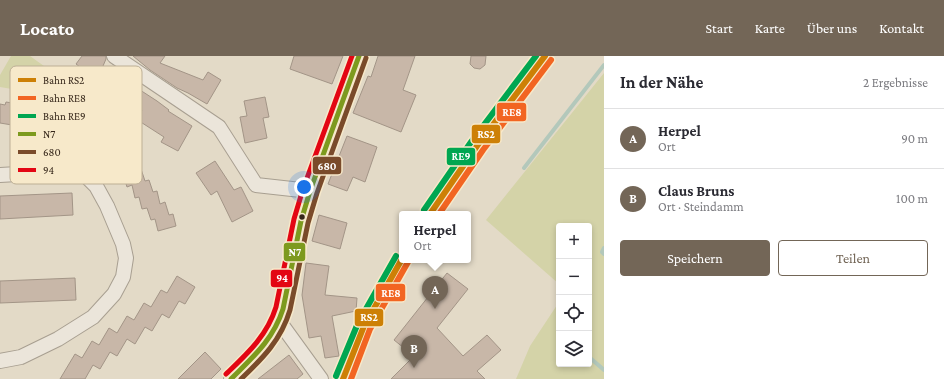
<!DOCTYPE html>
<html lang="de">
<meta charset="utf-8">
<style>
:root{--surface:#fff;--page:#f7f7f7;--text:#2b2b33;--muted:#7c7c81;--line:#e1e1e2;--accent:#736657}
body{margin:0;font-family:"Crimson Pro",serif;background:var(--page);color:var(--text)}
.controls{position:absolute;right:12px;bottom:12px;display:grid;overflow:hidden;border-radius:4px;box-shadow:0 2px 6px #0003}
.controls button{width:36px;height:36px;display:grid;place-items:center;padding:0;border:0;border-bottom:1px solid var(--line);background:var(--surface);color:var(--text);font:20px sans-serif}
.you{position:absolute;left:304px;top:131px;width:14px;height:14px;margin:-10px;border:3px solid #fff;border-radius:50%;background:#1a73e8;box-shadow:0 0 0 6px #1a73e833}
.badge{display:grid;place-items:center;width:26px;height:26px;border-radius:50%;background:var(--accent);color:#fff;font-size:13px;font-weight:700}
.pin{position:absolute;translate:-50% -33px;filter:drop-shadow(0 1px 2px #0008)}
.pin::after{content:'';position:absolute;top:21px;width:14px;height:12px;background:inherit;clip-path:polygon(0 0,100% 0,50% 100%)}
.popup{position:absolute;left:399px;top:155px;width:72px;height:52px;box-sizing:border-box;display:grid;place-content:center;border-radius:4px;background:var(--surface);filter:drop-shadow(0 1px 3px #0005);font-size:13px;white-space:nowrap;color:var(--muted)}
.popup b{font-size:15px;color:var(--text)}
.popup::after{content:'';position:absolute;left:50%;top:100%;margin-left:-8px;border:8px solid transparent;border-top-color:var(--surface)}
.list{margin:0;padding:0;list-style:none}
h2{display:flex;justify-content:space-between;align-items:center;height:52px;margin:0;padding:0 16px;font-size:17px}
h2 small{font-size:13px;font-weight:400;color:var(--muted)}
.list li{display:grid;grid-template-columns:26px 1fr auto;gap:12px;align-items:center;box-sizing:border-box;height:60px;padding:0 16px;border-top:1px solid var(--line)}
.list b{display:block;font-size:15px;white-space:nowrap}
.list p{margin:0;font-size:13px;white-space:nowrap;color:var(--muted)}
.list em{font-size:13px;font-style:normal;color:var(--muted)}
.actions{display:flex;gap:8px;padding:12px 16px}
.actions a{flex:1;padding:9px 0;border:1px solid var(--accent);border-radius:4px;text-align:center;font-size:14px;color:var(--accent)}
.actions .main{background:var(--accent);color:#fff}
.icon{flex:none;width:22px;height:22px;fill:none;stroke:currentColor;stroke-width:2;stroke-linecap:round;stroke-linejoin:round}
.map{position:relative;flex:none;width:604px;height:323px;overflow:hidden}
header{display:flex;align-items:center;gap:24px;box-sizing:border-box;height:56px;padding:0 20px;background:var(--accent);color:#fff}
header strong{font-size:19px}
nav{display:flex;gap:22px;margin-inline-start:auto;font-size:14px}
main{display:flex}
aside{flex:1;background:var(--surface)}
.map>svg:first-child{display:block}
.green{fill:#d4d3a8}
.lines{fill:none;stroke-linecap:round;stroke-linejoin:round}
.stream{stroke:#b3c8bb;stroke-width:4}
.building{fill:#c8b7a8;stroke:#a39587}
.minor-casing{stroke:#a89f91;stroke-width:16}
.minor{stroke:#ebe5da;stroke-width:14}
.bus-1-casing{stroke:#f7e9ca;stroke-width:8}
.bus-2-casing{stroke:#f7e9ca;stroke-width:8}
.bus-3-casing{stroke:#f7e9ca;stroke-width:8}
.bus-1{stroke:#7d9a1e;stroke-width:5}
.bus-2{stroke:#7a4b2a;stroke-width:5}
.bus-3{stroke:#e30613;stroke-width:5}
.rail-1-casing{stroke:#f7e9ca;stroke-width:9}
.rail-2-casing{stroke:#f7e9ca;stroke-width:9}
.rail-3-casing{stroke:#f7e9ca;stroke-width:9}
.rail-1{stroke:#cd8006;stroke-width:6}
.rail-2{stroke:#f26522;stroke-width:6}
.rail-3{stroke:#00a651;stroke-width:6}
.bus-dot{fill:#36271a;stroke:#f7e9ca;stroke-width:1.5}
.key{fill:#f7e9ca;stroke:#bdaf95;stroke-width:1}
.key-label{font-size:11px;fill:#36271a}
.line-badge{stroke:#f7e9ca;stroke-width:1.5}
.badge-label{font-size:11px;text-anchor:middle;font-weight:bold;fill:#fff}
</style>
<header>
<strong>Locato</strong>
<nav><a>Start</a><a>Karte</a><a>Über uns</a><a>Kontakt</a></nav>
</header>
<main>
<div class="map">
<svg width="604" height="323" viewBox="0 0 604 323">
<rect width="100%" height="100%" fill="#e3dac7"/>
<path class="green" d="M11,0H30L83,38L82,45L0,31V19Z
M604,17V323H516L530,290L559,246V308H589V170H559V228L486,164Z"/>
<g class="lines">
<path class="stream" d="M524,112L604,9
M604,192L602,196L604,198
M558,272L559,273
M589,301L604,314"/>
</g>
<path class="building" d="M82,0H106V3L103,10L157,45L169,54L168,55L192,70L178,95L161,86L164,81L136,63L142,54L97,21L96,23L76,8Z
M133,0H165L160,7L203,24L208,16L221,24L207,48L188,37L177,32L150,14Z
M294,0H343L332,28L290,13Z
M378,0H415L403,34L416,39L401,76L353,57L368,20L371,21Z
M471,0H486L485,9L480,13L474,12L470,8Z
M265,41L269,61L263,62L267,82L245,87L240,61L247,60L244,45Z
M6,46L77,57L73,79L0,67V48L5,49Z
M347,80L377,91L365,126L353,121L347,135L328,128Z
M125,91L129,103L133,102L136,114L141,113L145,125L149,124L153,136L157,135L160,148L165,146L169,159L173,158L176,170L158,175L155,163L151,164L147,152L142,153L139,141L135,142L132,129L127,131L123,118L119,120L115,107L111,108L107,96Z
M215,105L234,134L241,131L253,155L232,166L217,135L211,139L196,117Z
M72,137L73,159L0,163V140Z
M319,159L347,167L340,193L312,185Z
M306,207L329,210L325,239L357,242L356,255L332,260L339,300L325,302L321,280L309,282L302,239Z
M447,217L468,233L437,272L463,300L487,279L501,294L477,315L485,323H391L414,300L394,284Z
M177,220L195,231L185,248L179,245L169,262L162,258L152,275L145,271L135,288L127,283L117,300L110,296L100,313L93,309L85,323H60L75,298L82,302L92,285L99,289L109,272L117,277L127,260L134,264L144,247L151,251L161,234L167,237Z
M75,222L76,244L0,247V225Z
M205,296L221,313L211,323H178Z
M289,299L303,318L297,323H258Z"/>
<g class="lines">
<defs>
<path id="minor" d="M114,0L219,71L256,129L310,135
M0,119L69,115L86,120L96,130L107,150L123,188L126,202L123,221L114,238L93,261L58,283L21,301L0,305
M279,265L321,323
M231,323C244,310 268,289 275,273C279,267 281,259 283,253L301,165L310,135L359,0"/>
</defs>
<use href="#minor" class="minor-casing"/>
<use href="#minor" class="minor"/>
<defs>
<path id="bus-1" d="M231,323C253,301 273,284 283,253L301,165L310,135L359,0"/>
<path id="bus-2" d="M241,323C263,302 281,284 290,254L308,167L317,137L366,2"/>
<path id="bus-3" d="M226,318C247,298 267,280 276,251L294,163L303,133L352,0"/>
</defs>
<use href="#bus-1" class="bus-1-casing"/>
<use href="#bus-2" class="bus-2-casing"/>
<use href="#bus-3" class="bus-3-casing"/>
<use href="#bus-1" class="bus-1"/>
<use href="#bus-2" class="bus-2"/>
<use href="#bus-3" class="bus-3"/>
<defs>
<path id="rail-1" d="M430,158L477,90L545,0
M343,323L364,270L402,203"/>
<path id="rail-2" d="M439,158L483,94L551,4
M351,323L370,273L408,206"/>
<path id="rail-3" d="M424,154L471,86L536,0
M336,320L358,267L396,200"/>
</defs>
<use href="#rail-1" class="rail-1-casing"/>
<use href="#rail-2" class="rail-2-casing"/>
<use href="#rail-3" class="rail-3-casing"/>
<use href="#rail-1" class="rail-1"/>
<use href="#rail-2" class="rail-2"/>
<use href="#rail-3" class="rail-3"/>
</g>
<circle class="bus-dot" cx="302" cy="161" r="3.5"/>
<rect x="10" y="10" width="132" height="118" rx="6" class="key"/>
<rect x="18" y="22" width="18" height="4" fill="#cd8006"/>
<rect x="18" y="40" width="18" height="4" fill="#f26522"/>
<rect x="18" y="58" width="18" height="4" fill="#00a651"/>
<rect x="18" y="76" width="18" height="4" fill="#7d9a1e"/>
<rect x="18" y="94" width="18" height="4" fill="#7a4b2a"/>
<rect x="18" y="112" width="18" height="4" fill="#e30613"/>
<g class="key-label">
<text x="43" y="28">Bahn RS2</text>
<text x="43" y="46">Bahn RE8</text>
<text x="43" y="64">Bahn RE9</text>
<text x="43" y="82">N7</text>
<text x="43" y="100">680</text>
<text x="43" y="118">94</text>
</g>
<g class="line-badge">
<rect x="496" y="46" width="31" height="20" rx="4" fill="#f26522"/>
<rect x="471" y="68" width="30" height="20" rx="4" fill="#cd8006"/>
<rect x="446" y="91" width="30" height="19" rx="4" fill="#00a651"/>
<rect x="312" y="100" width="30" height="19" rx="4" fill="#7a4b2a"/>
<rect x="283" y="186" width="23" height="20" rx="4" fill="#7d9a1e"/>
<rect x="270" y="213" width="23" height="19" rx="4" fill="#e30613"/>
<rect x="375" y="227" width="31" height="19" rx="4" fill="#f26522"/>
<rect x="354" y="252" width="30" height="19" rx="4" fill="#cd8006"/>
</g>
<g class="badge-label">
<text x="512" y="60">RE8</text>
<text x="486" y="82">RS2</text>
<text x="461" y="104">RE9</text>
<text x="327" y="114">680</text>
<text x="295" y="200">N7</text>
<text x="282" y="226">94</text>
<text x="391" y="241">RE8</text>
<text x="369" y="265">RS2</text>
</g>
</svg>
<div class="controls">
<button>+</button>
<button>−</button>
<button><svg class="icon" aria-label="locate" viewBox="0 0 24 24"><circle cx="12" cy="12" r="6"/><path d="M12 2v4M12 18v4M2 12h4M18 12h4"/></svg></button>
<button><svg class="icon" aria-label="layers" viewBox="0 0 24 24"><path d="M12 4l9 5-9 5-9-5zM3 14l9 5 9-5"/></svg></button>
</div>
<div class="you"></div>
<div class="pin badge" style="left:435px;top:253px">A</div>
<div class="popup"><b>Herpel</b>Ort</div>
<div class="pin badge" style="left:414px;top:312px">B</div>
</div>
<aside>
<h2>In der Nähe<small>2 Ergebnisse</small></h2>
<ul class="list">
<li><span class="badge">A</span><div><b>Herpel</b><p>Ort</p></div><em>90 m</em></li>
<li><span class="badge">B</span><div><b>Claus Bruns</b><p>Ort · Steindamm</p></div><em>100 m</em></li>
</ul>
<div class="actions"><a class="main">Speichern</a><a>Teilen</a></div>
</aside>
</main>
